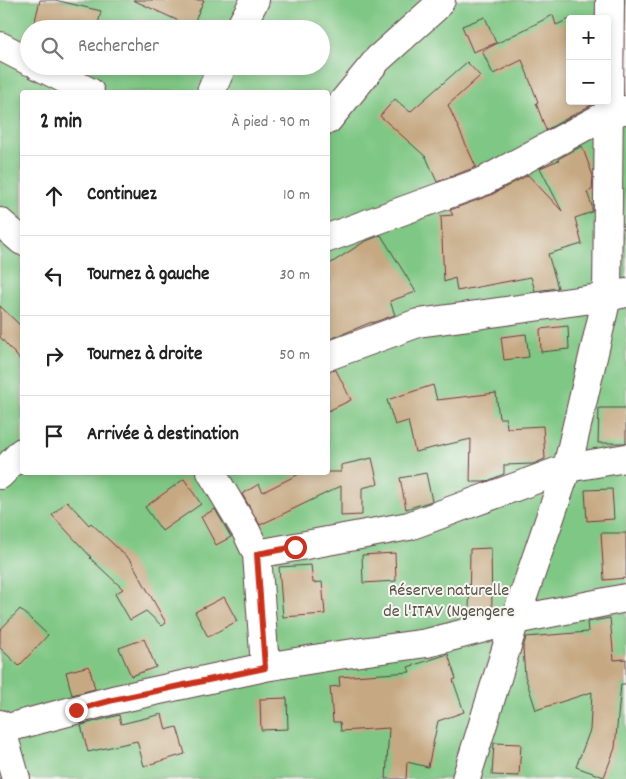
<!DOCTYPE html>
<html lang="fr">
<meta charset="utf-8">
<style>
:root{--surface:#fff;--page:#f6f6f6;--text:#222;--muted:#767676;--line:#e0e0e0}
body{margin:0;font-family:Dekko,sans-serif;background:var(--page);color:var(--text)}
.controls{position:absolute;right:15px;top:15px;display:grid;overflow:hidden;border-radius:5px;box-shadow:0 2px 8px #0003}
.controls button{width:45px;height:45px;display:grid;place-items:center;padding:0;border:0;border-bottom:1px solid var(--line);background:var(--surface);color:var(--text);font:25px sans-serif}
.stop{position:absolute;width:15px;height:15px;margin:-11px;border:4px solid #c8321e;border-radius:50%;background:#fff}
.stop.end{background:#c8321e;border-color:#fff;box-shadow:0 1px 5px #0008}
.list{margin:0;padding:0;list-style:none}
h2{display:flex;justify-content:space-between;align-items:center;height:65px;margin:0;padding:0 20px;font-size:21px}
h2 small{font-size:16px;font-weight:400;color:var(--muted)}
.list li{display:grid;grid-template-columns:32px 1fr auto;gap:15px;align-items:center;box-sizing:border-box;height:80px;padding:0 20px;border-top:1px solid var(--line)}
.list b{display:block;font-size:19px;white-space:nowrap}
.list em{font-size:16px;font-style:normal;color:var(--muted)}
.icon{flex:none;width:28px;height:28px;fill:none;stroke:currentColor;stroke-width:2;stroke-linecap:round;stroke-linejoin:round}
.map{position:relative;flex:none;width:626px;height:779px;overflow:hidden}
.search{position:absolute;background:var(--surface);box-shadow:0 2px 8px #0003;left:20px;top:20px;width:310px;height:55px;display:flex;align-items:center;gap:12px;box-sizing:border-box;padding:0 18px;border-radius:28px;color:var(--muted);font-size:19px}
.panel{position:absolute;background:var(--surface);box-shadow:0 2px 8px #0003;left:20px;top:90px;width:310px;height:385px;border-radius:5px}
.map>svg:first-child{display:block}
.green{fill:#7fc784;stroke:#647358;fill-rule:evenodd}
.building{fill:#c6a982}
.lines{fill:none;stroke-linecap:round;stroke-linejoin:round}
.street-casing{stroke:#633d44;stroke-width:30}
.street{stroke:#fff;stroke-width:28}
.route{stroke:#c8321e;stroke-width:6}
.labels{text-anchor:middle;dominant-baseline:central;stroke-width:4;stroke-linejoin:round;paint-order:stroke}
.park-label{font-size:18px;fill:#5a5146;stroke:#f6f6f2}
</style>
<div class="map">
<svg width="626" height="779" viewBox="0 0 626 779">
<rect width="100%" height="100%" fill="#f6f6f2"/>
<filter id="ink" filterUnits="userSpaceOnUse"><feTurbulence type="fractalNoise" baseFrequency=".02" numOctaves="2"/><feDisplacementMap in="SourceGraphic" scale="10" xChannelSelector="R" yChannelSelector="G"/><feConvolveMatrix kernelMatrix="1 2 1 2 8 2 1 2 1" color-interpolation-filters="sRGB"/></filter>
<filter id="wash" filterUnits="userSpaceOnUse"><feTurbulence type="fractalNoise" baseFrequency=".0096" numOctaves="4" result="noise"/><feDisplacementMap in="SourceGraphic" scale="20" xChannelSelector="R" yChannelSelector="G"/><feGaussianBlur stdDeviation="1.12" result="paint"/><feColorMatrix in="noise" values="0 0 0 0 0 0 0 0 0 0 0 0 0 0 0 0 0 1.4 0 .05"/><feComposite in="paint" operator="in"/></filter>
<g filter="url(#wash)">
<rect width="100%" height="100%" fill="#f3e8d5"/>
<path class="green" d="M0,0H626V779H0ZM570,19H607V101H570ZM29,29H321V66H29ZM22,92H328V472H22Z"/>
<g id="blocks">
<path class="building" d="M40,0H55L101,11L97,29H33Z
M133,0H204L192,27Z
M553,15L556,25L570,19V101H593V104L546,130L536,103L538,102L522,60L493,74L482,51Z
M485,17L496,43L473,52L462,26Z
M467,62L480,76L448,105L476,167L437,182L426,157L380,116L395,99L410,112Z
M582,146L593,176L592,190L587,192L592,206V212L575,218L582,244L548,254L558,288L535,291L531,277L457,291L455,278L444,282L441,216L453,215L450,210L491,195L528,175L562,211L540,168L559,160L558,159Z
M381,235L416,292L390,301L395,315L372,323V322L328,340V265L364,242Z
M0,306L22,327V362L0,337Z
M568,326L569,349L541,352L540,329Z
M526,334L529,357L504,360L501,337Z
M336,370L351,400L328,411V371Z
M433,385L437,400L496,393L499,418H506L507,428L543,426L545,459L533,464L504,465V474L485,482H470L471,439L415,452L408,421L395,425L387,400Z
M599,408H626V443H598Z
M372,458L378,484L362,488V515L341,516V486L260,525L242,494L259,484L263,492L303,472H341V465Z
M426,473L432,501L406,509L400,478Z
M184,479L201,504L162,531L145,507Z
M612,489L614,519L587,521L585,490Z
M67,501L89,525L91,523L131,561L166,623L162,626L146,611L130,620L115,594L123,589L90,558L91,557L52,515Z
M215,509L231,537L216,545L201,517Z
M601,533H626V578L604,580Z
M491,548L492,610L469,616L470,549Z
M395,553L396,581L363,583L362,555Z
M311,565L313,583L322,582L325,614L283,617L279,567Z
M224,597L237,621L208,637L195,612Z
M20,609L48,635L19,666L0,648V630Z
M610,618L614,660L626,659V684H621L615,748L604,777L576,767L590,730L592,692L536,710L525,676L523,648L526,637L588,632L587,622Z
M144,639L156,667L131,676L119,648Z
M448,654L456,679L453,680L464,712L438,721L428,767L407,762L406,779H386L389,728L341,731L340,722H333L330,687L340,686L339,677L410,672L408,667Z
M89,666L95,689L72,695L66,672Z
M287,698L288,729L261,730L260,699Z
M162,714L166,730L177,727L185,754L144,766L137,741L88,752L81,725L119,715L121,724Z
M494,743L521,744L519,776L492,775Z"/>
</g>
</g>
<g filter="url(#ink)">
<use href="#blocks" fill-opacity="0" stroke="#633d44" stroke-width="1"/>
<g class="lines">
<defs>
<path id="street" d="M239,29L255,0
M0,46L29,61
M39,66L90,92
M211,92L222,66
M328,120L378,59L435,8L441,0
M0,222L22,241
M328,238L484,181L608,114L624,110
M328,356L418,323L607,297L626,293
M211,472L246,531L257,554L265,667
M0,475L22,452
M257,554L409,526L567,468L626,458
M0,724L16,779
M0,730L113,700L265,667L339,655L427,643L515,620L626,598
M466,779L515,620L567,468L607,297L610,0"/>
</defs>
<use href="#street" class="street-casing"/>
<use href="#street" class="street"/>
</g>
</g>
<g class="lines" filter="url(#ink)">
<path class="route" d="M76,710L113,700L265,668L257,554L295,547"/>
</g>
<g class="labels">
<g class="park-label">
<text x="449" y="591">Réserve naturelle<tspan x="449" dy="21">de l'ITAV (Ngengere</tspan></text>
</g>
</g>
</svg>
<div class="controls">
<button>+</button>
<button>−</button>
</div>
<div class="stop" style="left:295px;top:547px"></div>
<div class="stop end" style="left:76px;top:710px"></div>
<div class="search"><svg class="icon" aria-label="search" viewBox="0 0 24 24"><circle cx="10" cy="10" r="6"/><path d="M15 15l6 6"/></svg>Rechercher</div>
<section class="panel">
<h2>2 min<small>À pied · 90 m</small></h2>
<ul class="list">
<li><svg class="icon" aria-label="ahead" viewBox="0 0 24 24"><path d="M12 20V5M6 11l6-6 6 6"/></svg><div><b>Continuez</b></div><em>10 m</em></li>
<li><svg class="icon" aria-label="left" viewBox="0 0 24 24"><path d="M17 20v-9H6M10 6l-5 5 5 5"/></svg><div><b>Tournez à gauche</b></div><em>30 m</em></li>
<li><svg class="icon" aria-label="right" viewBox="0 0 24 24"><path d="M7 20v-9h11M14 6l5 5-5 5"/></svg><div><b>Tournez à droite</b></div><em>50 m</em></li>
<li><svg class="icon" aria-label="arrive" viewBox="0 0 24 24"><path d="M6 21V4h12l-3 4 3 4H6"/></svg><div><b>Arrivée à destination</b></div></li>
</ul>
</section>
</div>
